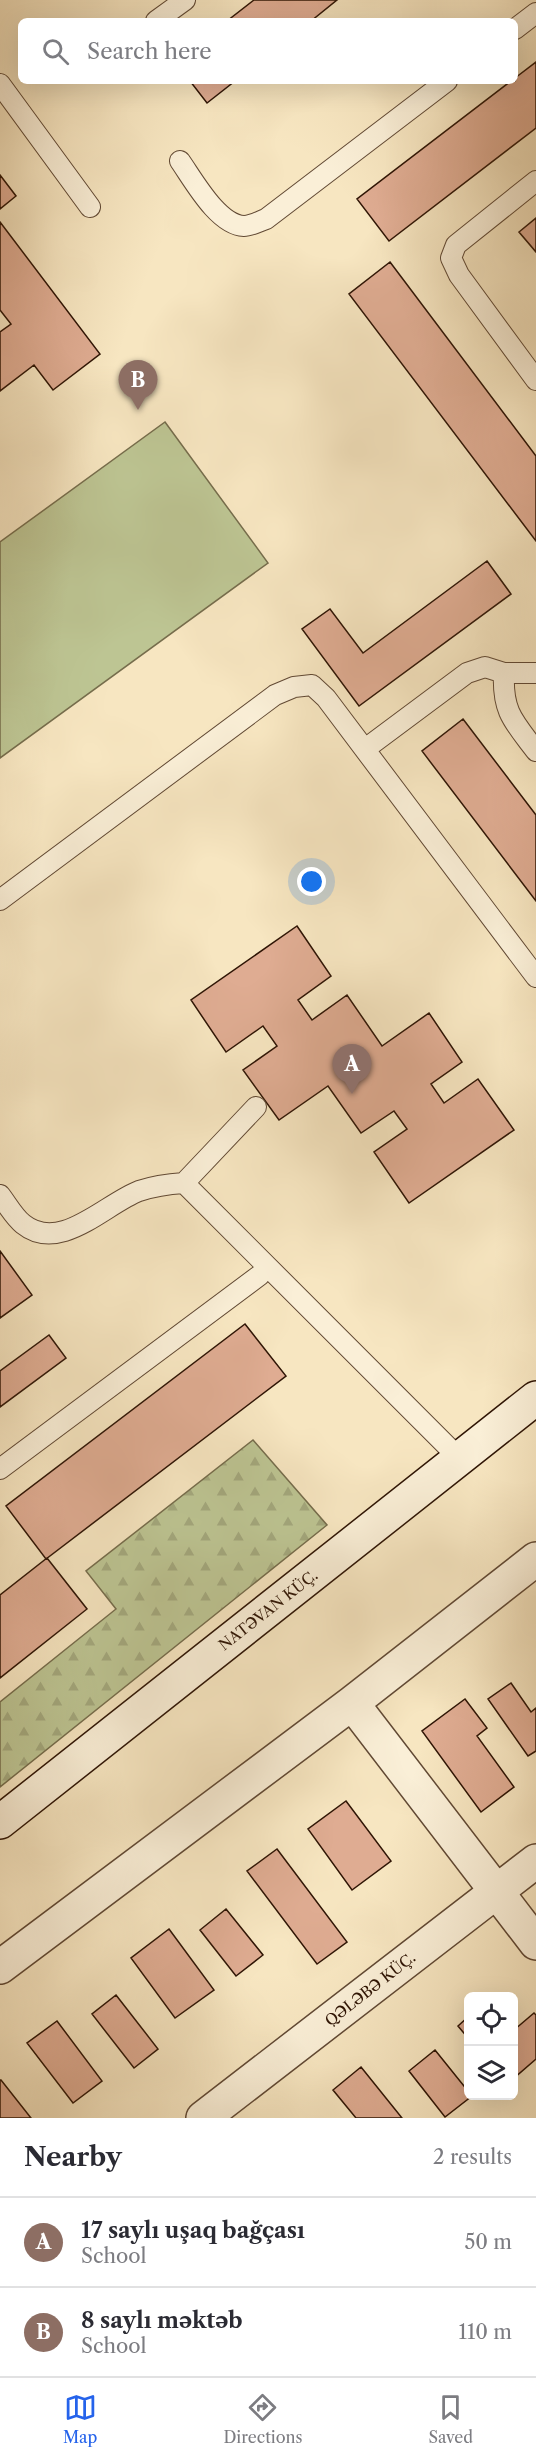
<!DOCTYPE html>
<meta charset="utf-8">
<style>
:root{--surface:#fff;--page:#f2f2f3;--text:#2b2b33;--muted:#7c7c81;--line:#e1e1e2;--accent:#2563eb}
body{margin:0;font-family:"Libre Caslon Text",serif;background:var(--page);color:var(--text)}
.controls{position:absolute;right:18px;bottom:18px;display:grid;overflow:hidden;border-radius:9px;box-shadow:0 6px 24px #0002}
.controls button{width:54px;height:54px;display:grid;place-items:center;padding:0;border:0;border-bottom:2px solid var(--line);background:var(--surface);color:var(--text);font:30px sans-serif}
.you{position:absolute;left:312px;top:882px;width:21px;height:21px;margin:-15px;border:4px solid #fff;border-radius:50%;background:#1a73e8;box-shadow:0 0 0 9px #1a73e833}
.badge{display:grid;place-items:center;width:39px;height:39px;border-radius:50%;background:var(--accent);color:#fff;font-size:20px;font-weight:700}
.pin{position:absolute;translate:-50% -50px;filter:drop-shadow(0 2px 3px #0008)}
.pin::after{content:'';position:absolute;top:32px;width:21px;height:18px;background:inherit;clip-path:polygon(0 0,100% 0,50% 100%)}
.list{margin:0;padding:0;list-style:none}
h2{display:flex;justify-content:space-between;align-items:center;height:78px;margin:0;padding:0 24px;font-size:26px}
h2 small{font-size:20px;font-weight:400;color:var(--muted)}
.list li{display:grid;grid-template-columns:39px 1fr auto;gap:18px;align-items:center;box-sizing:border-box;height:90px;padding:0 24px;border-top:2px solid var(--line)}
.list b{display:block;font-size:22px;white-space:nowrap}
.list p{margin:0;font-size:20px;white-space:nowrap;color:var(--muted)}
.list em{font-size:20px;font-style:normal;color:var(--muted)}
.icon{flex:none;width:33px;height:33px;fill:none;stroke:currentColor;stroke-width:2;stroke-linecap:round;stroke-linejoin:round}
.map{position:relative;flex:none;width:536px;height:2118px;overflow:hidden}
.search{position:absolute;background:var(--surface);box-shadow:0 6px 24px #0002;left:18px;right:18px;top:18px;height:66px;display:flex;align-items:center;gap:15px;box-sizing:border-box;padding:0 21px;border-radius:9px;color:var(--muted);font-size:22px}
.sheet{height:258px;background:var(--surface)}
nav{display:flex;justify-content:space-around;align-items:center;box-sizing:border-box;height:84px;border-top:2px solid var(--line);background:var(--surface);font-size:16px;color:var(--muted)}
nav a{display:grid;justify-items:center;gap:3px}
nav .on{color:var(--accent)}
.map>svg:first-child{display:block}
.grass{fill:#bdc593;stroke:#766d4c;stroke-width:1.5}
.forest{fill:url(#forest-firs);stroke:#766d4c;stroke-width:1.5}
.building{fill:#dfac92;stroke:#2f1505;stroke-width:1.5}
.lines{fill:none;stroke-linecap:round;stroke-linejoin:round}
.lane-casing{stroke:#614934;stroke-width:22}
.street-casing{stroke:#614934;stroke-width:36}
.secondary-casing{stroke:#2f1505;stroke-width:36}
.lane{stroke:#faefd7;stroke-width:20}
.street{stroke:#faefd7;stroke-width:33}
.secondary{stroke:#faefd7;stroke-width:33}
.labels{text-anchor:middle;dominant-baseline:central;stroke-width:6;stroke-linejoin:round;paint-order:stroke}
.street-label{font-size:15px;fill:#2f1505;stroke:#faefd7}
</style>
<div class="map">
<svg width="536" height="2118" viewBox="0 0 536 2118">
<defs>
<pattern id="forest-firs" width="22" height="20" patternUnits="userSpaceOnUse" patternTransform="scale(1.5)"><rect width="22" height="20" fill="#bdc593"/><path d="M5 1l3.5 6h-7zM16 11l3.5 6h-7z" fill="#a3a87d"/></pattern>
</defs>
<rect width="100%" height="100%" fill="#f7e6c1"/>
<filter id="stains"><feTurbulence type="fractalNoise" baseFrequency=".00333" numOctaves="4"/><feColorMatrix values="0 0 0 0 .2 0 0 0 0 .09 0 0 0 0 .02 0 0 0 .5 -.17"/></filter>
<radialGradient id="worn" r=".72"><stop offset=".6" stop-color="#630" stop-opacity="0"/><stop offset="1" stop-color="#630" stop-opacity=".3"/></radialGradient>
<path class="grass" d="M165,422L268,563L0,758V542Z"/>
<path class="forest" d="M253,1440L327,1525L0,1787V1702L116,1609L86,1571Z"/>
<path class="building" d="M254,0H337L311,21H227Z
M536,62V128L389,241L357,199L511,81H515V78Z
M190,81H235L207,103Z
M0,175L16,196L0,209Z
M536,218V252L519,232Z
M0,222L100,354L53,390L34,365L0,391V332L11,324L0,310Z
M390,262L536,456V541L349,294Z
M487,561L511,594L359,706L302,629L330,609L363,653Z
M463,719L536,815V901L422,751Z
M297,926L331,976L298,1000L312,1020L347,995L382,1046L429,1013L462,1062L431,1084L444,1103L478,1079L514,1130L409,1203L374,1152L407,1129L394,1111L361,1133L328,1086L279,1120L243,1070L277,1046L263,1026L226,1052L191,1000Z
M0,1251L32,1295L0,1318Z
M245,1324L286,1376L46,1559L6,1506Z
M49,1335L66,1358L0,1407V1371Z
M47,1558L87,1609L0,1678V1595Z
M511,1683L531,1712L536,1708V1751L528,1756L488,1699Z
M465,1699L487,1728L477,1736L514,1787L481,1812L422,1731Z
M346,1801L391,1861L352,1890L308,1829Z
M277,1849L347,1942L317,1964L247,1871Z
M226,1909L263,1955L236,1976L200,1930Z
M169,1929L214,1990L175,2018L131,1958Z
M116,1995L158,2049L134,2068L92,2014Z
M534,2013L536,2015V2059L514,2078V2030Z
M468,2017V2038L458,2026Z
M57,2021L102,2081L73,2103L27,2043Z
M435,2050L468,2091V2096H472L445,2117L409,2071Z
M361,2067L402,2118H356L333,2090Z
M0,2080H1L31,2118H0Z"/>
<g class="lines">
<defs>
<path id="lane" d="M156,21L185,0
M515,29L536,13
M0,84L90,207
M180,161C194,181 218,225 244,226C251,226 260,221 266,219L447,81
M536,181L456,245L451,258L459,275L536,380
M504,673C502,712 514,722 536,751
M365,749L467,673L485,667L504,673H536
M0,900L275,695L294,687L312,685L326,698L536,977
M184,1183L256,1107
M0,1195C7,1204 14,1217 23,1224C60,1254 105,1204 139,1191C154,1186 169,1184 184,1183L459,1458
M0,1469L260,1275"/>
<path id="street" d="M352,1703L536,1943
M0,1967L352,1703L536,1559
M203,2118L536,1861"/>
<path id="secondary" d="M0,1822L536,1398"/>
</defs>
<use href="#lane" class="lane-casing"/>
<use href="#street" class="street-casing"/>
<use href="#secondary" class="secondary-casing"/>
<use href="#lane" class="lane"/>
<use href="#street" class="street"/>
<use href="#secondary" class="secondary"/>
</g>
<g class="labels">
<g class="street-label">
<text transform="translate(268 1610) rotate(-38)">NATƏVAN KÜÇ.</text>
<text transform="translate(370 1989) rotate(-38)">QƏLƏBƏ KÜÇ.</text>
</g>
</g>
<rect width="100%" height="100%" filter="url(#stains)"/>
<rect width="100%" height="100%" fill="url(#worn)"/>
</svg>
<div class="controls">
<button><svg class="icon" aria-label="locate" viewBox="0 0 24 24"><circle cx="12" cy="12" r="6"/><path d="M12 2v4M12 18v4M2 12h4M18 12h4"/></svg></button>
<button><svg class="icon" aria-label="layers" viewBox="0 0 24 24"><path d="M12 4l9 5-9 5-9-5zM3 14l9 5 9-5"/></svg></button>
</div>
<div class="you"></div>
<div class="pin badge" style="left:352px;top:1094px;background:#8d6e63">A</div>
<div class="pin badge" style="left:138px;top:410px;background:#8d6e63">B</div>
<div class="search"><svg class="icon" aria-label="search" viewBox="0 0 24 24"><circle cx="10" cy="10" r="6"/><path d="M15 15l6 6"/></svg>Search here</div>
</div>
<section class="sheet">
<h2>Nearby<small>2 results</small></h2>
<ul class="list">
<li><span class="badge" style="background:#8d6e63">A</span><div><b>17 saylı uşaq bağçası</b><p>School</p></div><em>50 m</em></li>
<li><span class="badge" style="background:#8d6e63">B</span><div><b>8 saylı məktəb</b><p>School</p></div><em>110 m</em></li>
</ul>
</section>
<nav>
<a class="on"><svg class="icon" aria-label="map" viewBox="0 0 24 24"><path d="M3 6l6-2 6 2 6-2v14l-6 2-6-2-6 2zM9 4v14M15 6v14"/></svg>Map</a>
<a><svg class="icon" aria-label="directions" viewBox="0 0 24 24"><path d="M12 3l9 9-9 9-9-9zM9 14v-3h6M13 9l2 2-2 2"/></svg>Directions</a>
<a><svg class="icon" aria-label="saved" viewBox="0 0 24 24"><path d="M7 4h10v16l-5-4-5 4z"/></svg>Saved</a>
</nav>
